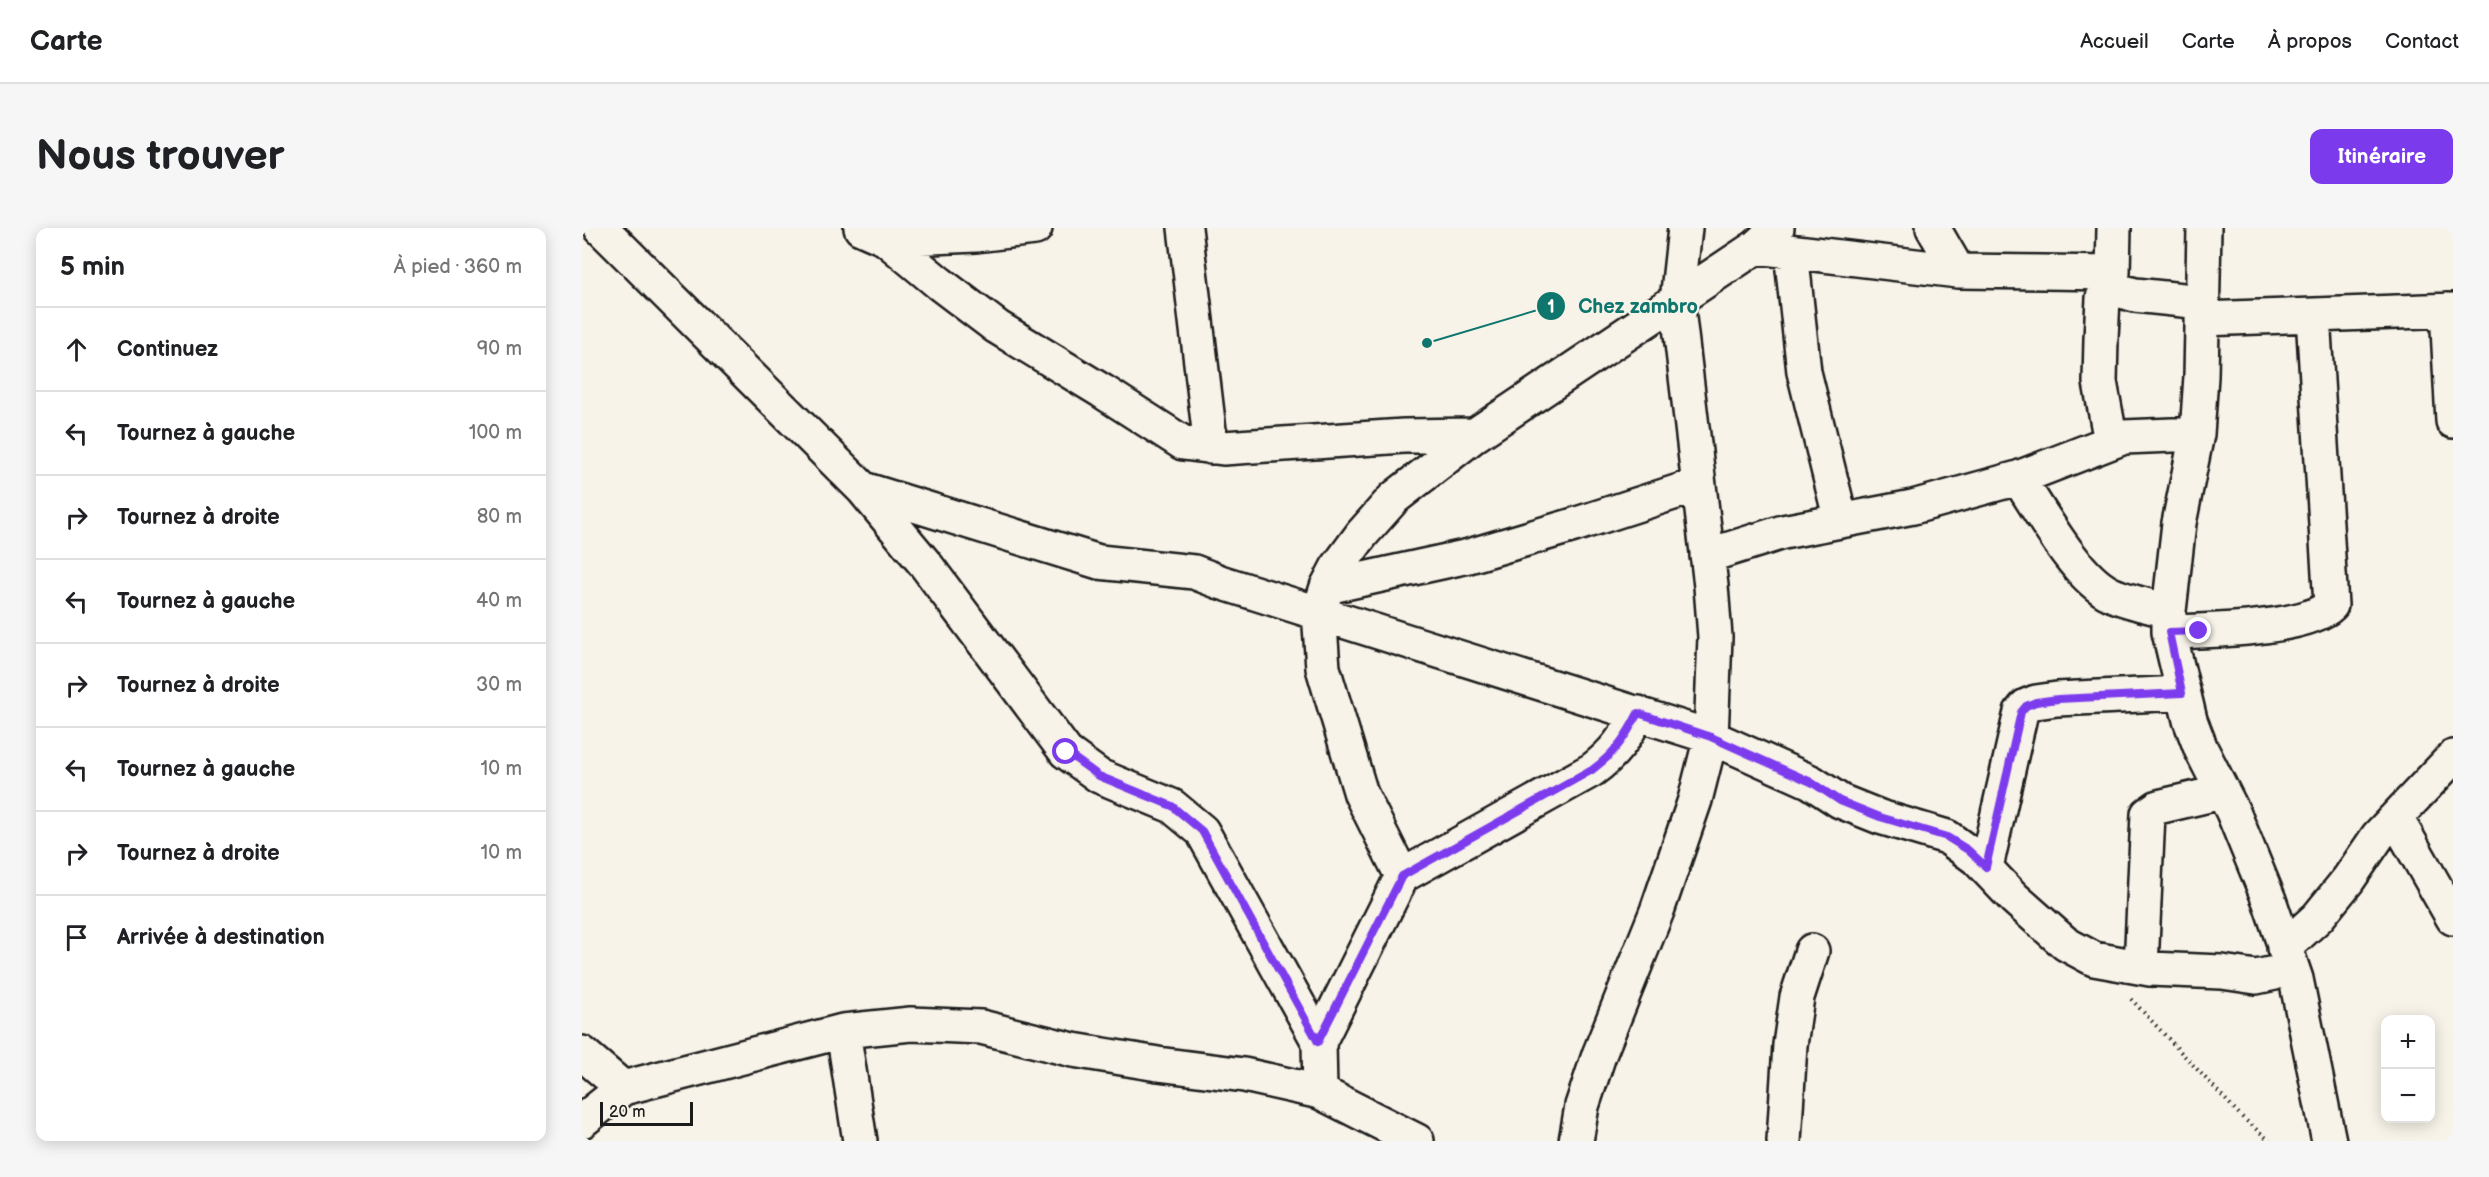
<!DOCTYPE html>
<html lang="fr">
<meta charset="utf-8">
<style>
:root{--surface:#fff;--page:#f6f6f6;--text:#202124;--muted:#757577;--line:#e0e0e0;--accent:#7c3aed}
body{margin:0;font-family:"Balsamiq Sans",sans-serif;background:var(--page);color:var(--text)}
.controls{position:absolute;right:18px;bottom:18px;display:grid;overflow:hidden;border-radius:12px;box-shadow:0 3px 15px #0003}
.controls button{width:54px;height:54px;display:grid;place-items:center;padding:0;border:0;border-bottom:2px solid var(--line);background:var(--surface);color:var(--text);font:30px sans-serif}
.scale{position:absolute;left:18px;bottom:15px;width:93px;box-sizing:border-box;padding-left:6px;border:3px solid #1c1c1c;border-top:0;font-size:16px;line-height:21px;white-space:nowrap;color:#1c1c1c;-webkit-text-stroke:4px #f7f3e8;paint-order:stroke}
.stop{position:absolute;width:18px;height:18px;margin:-14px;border:4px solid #7c3aed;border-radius:50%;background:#fff}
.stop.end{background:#7c3aed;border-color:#fff;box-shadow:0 2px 6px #0008}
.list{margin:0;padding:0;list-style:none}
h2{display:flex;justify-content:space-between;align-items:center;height:78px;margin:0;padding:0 24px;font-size:26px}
h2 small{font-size:20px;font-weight:400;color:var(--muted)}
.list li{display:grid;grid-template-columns:39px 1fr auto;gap:18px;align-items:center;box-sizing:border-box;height:84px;padding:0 24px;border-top:2px solid var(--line)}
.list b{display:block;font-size:22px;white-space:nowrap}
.list em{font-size:20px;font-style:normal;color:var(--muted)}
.icon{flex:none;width:33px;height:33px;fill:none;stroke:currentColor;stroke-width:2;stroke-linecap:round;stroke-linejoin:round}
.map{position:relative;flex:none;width:1871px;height:913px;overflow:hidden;border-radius:12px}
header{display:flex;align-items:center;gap:36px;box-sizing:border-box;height:84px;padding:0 30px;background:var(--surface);border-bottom:2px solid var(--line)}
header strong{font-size:28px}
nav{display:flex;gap:33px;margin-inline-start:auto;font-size:21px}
.intro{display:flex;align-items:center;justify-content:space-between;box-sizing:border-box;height:144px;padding:0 36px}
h1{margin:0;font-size:42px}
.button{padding:15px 27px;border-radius:12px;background:var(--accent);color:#fff;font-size:21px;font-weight:700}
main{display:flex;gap:36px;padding:0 36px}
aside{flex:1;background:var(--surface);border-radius:12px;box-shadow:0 3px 15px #0003}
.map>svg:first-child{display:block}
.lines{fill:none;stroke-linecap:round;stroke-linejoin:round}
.minor-casing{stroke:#1c1c1c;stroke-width:38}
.path{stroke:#1c1c1c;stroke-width:4;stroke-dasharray:1.5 4.5;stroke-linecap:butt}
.minor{stroke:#f7f3e8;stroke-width:33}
.route{stroke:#7c3aed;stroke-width:8}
.leader{fill:none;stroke:#0f766e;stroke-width:2}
.callout-dot{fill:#0f766e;stroke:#f7f3e8;stroke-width:2}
.mark-label{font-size:18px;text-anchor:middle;font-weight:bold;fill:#fff}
.callout-label{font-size:20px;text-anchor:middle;font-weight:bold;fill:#0f766e;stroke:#f7f3e8;stroke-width:4.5;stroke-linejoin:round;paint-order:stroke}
</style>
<header>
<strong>Carte</strong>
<nav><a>Accueil</a><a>Carte</a><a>À propos</a><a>Contact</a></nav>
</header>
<div class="intro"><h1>Nous trouver</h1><a class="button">Itinéraire</a></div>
<main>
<aside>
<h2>5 min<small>À pied · 360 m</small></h2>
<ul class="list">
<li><svg class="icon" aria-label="ahead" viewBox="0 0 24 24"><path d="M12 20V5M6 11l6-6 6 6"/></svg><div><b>Continuez</b></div><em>90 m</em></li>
<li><svg class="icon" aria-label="left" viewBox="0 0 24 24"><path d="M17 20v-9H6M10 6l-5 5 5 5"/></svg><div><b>Tournez à gauche</b></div><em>100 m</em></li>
<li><svg class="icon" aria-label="right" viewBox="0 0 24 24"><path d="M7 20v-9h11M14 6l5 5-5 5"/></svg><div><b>Tournez à droite</b></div><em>80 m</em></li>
<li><svg class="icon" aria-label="left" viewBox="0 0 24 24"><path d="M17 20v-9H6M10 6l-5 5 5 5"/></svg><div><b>Tournez à gauche</b></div><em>40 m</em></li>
<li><svg class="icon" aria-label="right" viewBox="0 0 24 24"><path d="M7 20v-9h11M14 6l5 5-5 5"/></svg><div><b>Tournez à droite</b></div><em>30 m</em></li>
<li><svg class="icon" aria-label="left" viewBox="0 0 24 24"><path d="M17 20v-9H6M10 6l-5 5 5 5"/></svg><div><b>Tournez à gauche</b></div><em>10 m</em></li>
<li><svg class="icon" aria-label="right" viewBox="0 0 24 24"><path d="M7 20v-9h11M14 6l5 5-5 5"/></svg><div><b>Tournez à droite</b></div><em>10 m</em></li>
<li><svg class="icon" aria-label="arrive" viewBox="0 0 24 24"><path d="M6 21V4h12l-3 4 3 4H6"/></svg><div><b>Arrivée à destination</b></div></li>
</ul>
</aside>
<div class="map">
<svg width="1871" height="913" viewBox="0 0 1871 913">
<rect width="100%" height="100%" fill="#f7f3e8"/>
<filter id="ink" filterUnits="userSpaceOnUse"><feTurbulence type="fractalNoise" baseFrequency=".0167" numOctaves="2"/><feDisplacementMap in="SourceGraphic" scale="12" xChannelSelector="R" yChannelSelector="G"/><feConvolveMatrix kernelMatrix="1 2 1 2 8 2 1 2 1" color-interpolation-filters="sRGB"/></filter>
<g filter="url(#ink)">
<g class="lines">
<defs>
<path id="minor" d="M19,0L281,261L344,337L484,524L517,548L590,578L620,603L737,814L738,864
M279,0L304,11L357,55L415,99L520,163L601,215L641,220L822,208L893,207
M603,0L629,219
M1351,0L1376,43
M1622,0L1619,148L1615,206L1597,295L1587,383V404L1608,492L1619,521L1651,584L1687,672L1714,751L1747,913
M304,11L394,7L453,0
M1174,19L1376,43L1531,45
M1209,23L1222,144L1259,293
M1525,59L1553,67L1620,74
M1865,82L1871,193
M1620,91L1871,82
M1529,214L1518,154L1519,111L1521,70L1531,45L1532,0
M1436,250C1458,282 1494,350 1529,366C1547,374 1568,378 1587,383
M281,261L517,334L612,344L638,354L1129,509L1229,554L1258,573L1298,589L1365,609L1394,630L1432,670L1484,716L1512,731L1568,741L1640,744L1674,749L1693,745L1709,738
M1125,328L1201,304L1331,279L1436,250L1542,209L1615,206
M745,359L887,328L992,297L1116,257
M1587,404C1623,403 1725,401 1749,377L1731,88
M1814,590L1871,690
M1404,639L1439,484L1444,478L1454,474L1475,471L1600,465
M820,648L779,566L741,440L737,384L745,359L755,340L780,306L812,270L893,207L1174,19L1195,0
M1702,720L1736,689L1766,652L1796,608L1871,529
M1559,739L1566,586L1576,579L1640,564
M261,803L278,913
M737,814L820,648L1010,542C1032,526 1044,509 1056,485
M0,825L41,860
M0,893L41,860L261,803L329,796L399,799L491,822L576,836L662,847L738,864L835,913
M994,913L1000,878L1017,827L1075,683L1113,572L1129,509L1133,409L1129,358L1095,73L1103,0
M1202,913L1208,817L1215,769L1230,723"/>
</defs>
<use href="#minor" class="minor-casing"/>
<path class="path" d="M1549,771L1660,889L1688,913"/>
<use href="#minor" class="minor"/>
</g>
</g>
<g class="lines" filter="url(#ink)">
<path class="route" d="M484,524L517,548L590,578L620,603L736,814L820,648L1010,542C1032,526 1044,509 1056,485L1129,509L1229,554L1258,573L1298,589L1365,609L1386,622L1404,639L1439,484L1444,478L1454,474L1476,471L1600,465L1587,404L1617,403"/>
</g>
<path class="leader" d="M845 115L969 78"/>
<g class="callout-dot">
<circle cx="845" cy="115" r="6"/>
<circle cx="969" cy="78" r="15"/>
</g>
<g class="mark-label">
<text x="969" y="85">1</text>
</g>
<g class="callout-label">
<text x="1056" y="85">Chez zambro</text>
</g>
</svg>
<div class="controls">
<button>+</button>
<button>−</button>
</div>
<div class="scale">20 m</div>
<div class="stop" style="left:484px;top:524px"></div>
<div class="stop end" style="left:1617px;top:403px"></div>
</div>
</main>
